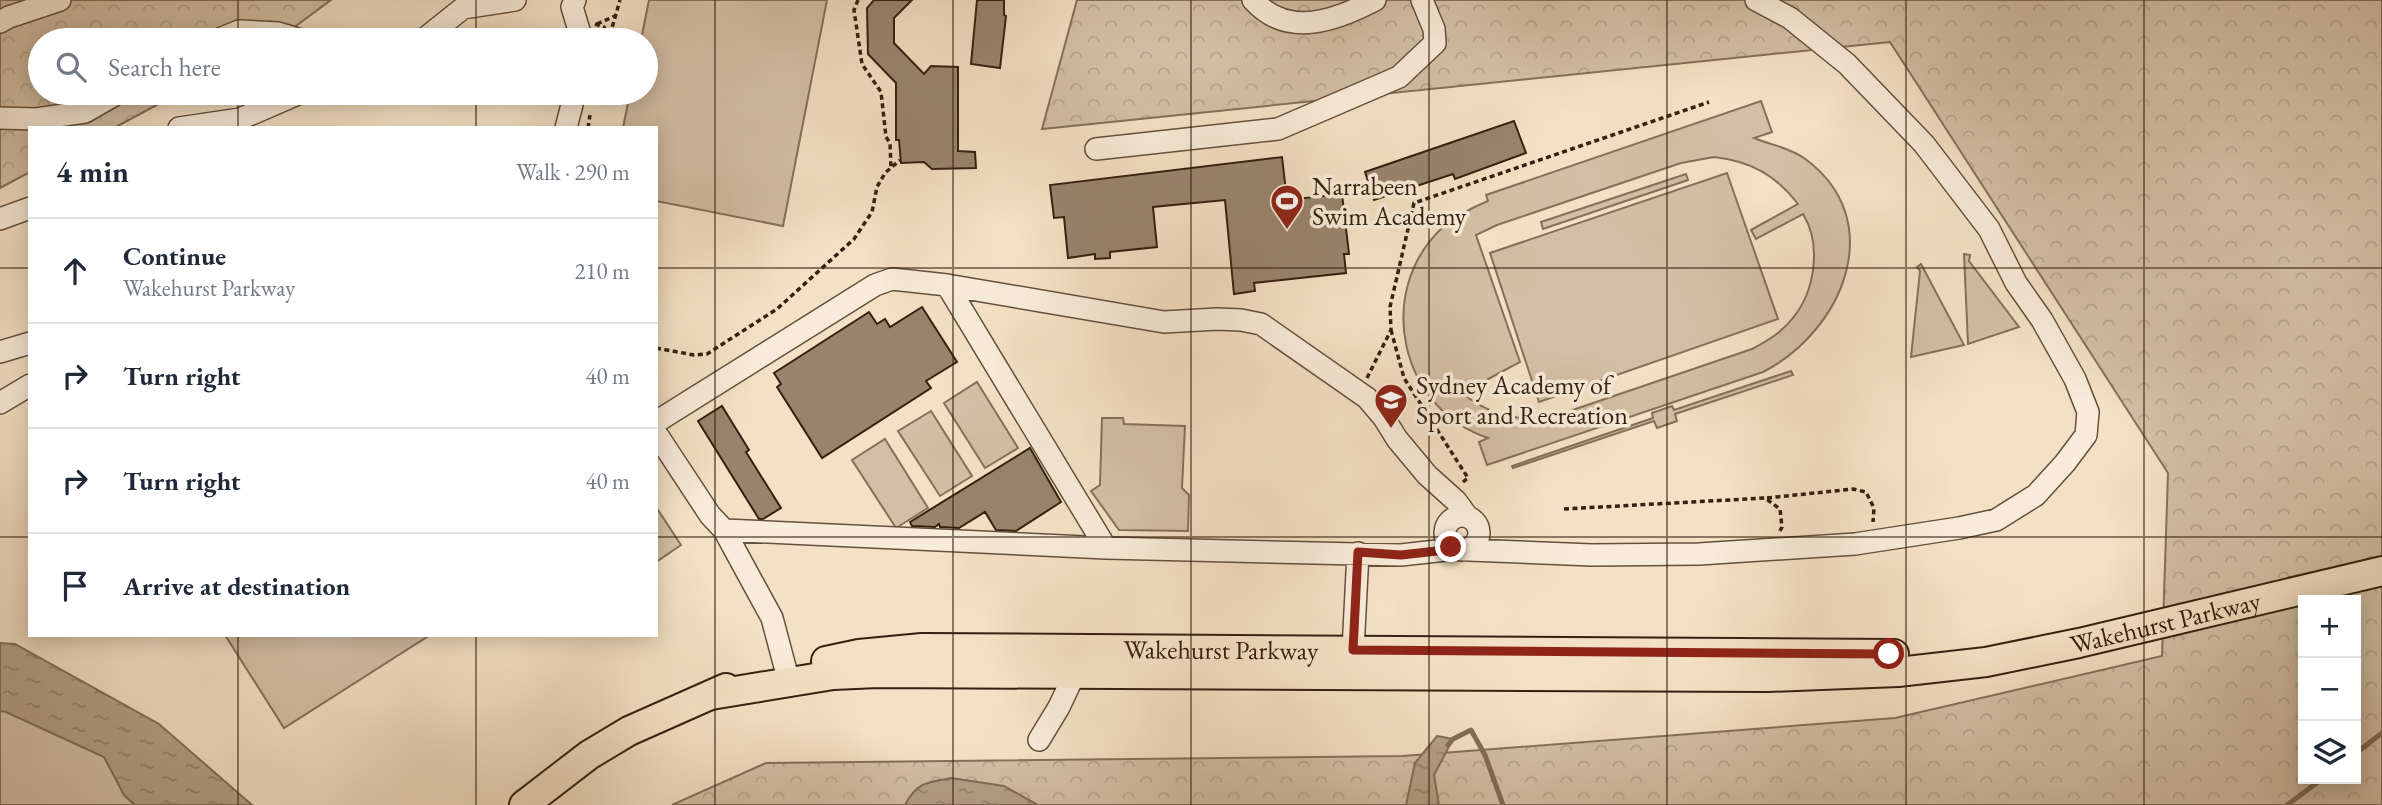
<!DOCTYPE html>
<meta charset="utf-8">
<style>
:root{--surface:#fff;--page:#f6f6f7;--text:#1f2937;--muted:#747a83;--line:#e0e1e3}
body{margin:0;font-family:"EB Garamond",serif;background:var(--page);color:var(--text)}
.controls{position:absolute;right:21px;bottom:21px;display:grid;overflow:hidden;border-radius:0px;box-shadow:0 4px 18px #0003}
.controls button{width:63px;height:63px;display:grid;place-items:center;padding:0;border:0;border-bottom:2px solid var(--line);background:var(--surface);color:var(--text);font:35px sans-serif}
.stop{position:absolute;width:21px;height:21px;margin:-16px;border:5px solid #8f2418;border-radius:50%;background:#fff}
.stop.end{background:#8f2418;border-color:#fff;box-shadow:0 2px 7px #0008}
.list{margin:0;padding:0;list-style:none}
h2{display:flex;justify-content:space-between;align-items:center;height:91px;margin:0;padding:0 28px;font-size:30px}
h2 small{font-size:23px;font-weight:400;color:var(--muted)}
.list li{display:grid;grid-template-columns:46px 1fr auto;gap:21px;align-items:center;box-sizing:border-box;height:105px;padding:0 28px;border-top:2px solid var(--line)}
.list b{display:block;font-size:26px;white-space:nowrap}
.list p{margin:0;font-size:23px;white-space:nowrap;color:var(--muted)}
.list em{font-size:23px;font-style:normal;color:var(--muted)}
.icon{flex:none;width:38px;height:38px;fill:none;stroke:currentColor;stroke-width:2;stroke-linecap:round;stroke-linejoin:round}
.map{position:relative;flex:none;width:2382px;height:805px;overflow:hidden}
.search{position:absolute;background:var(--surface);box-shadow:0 4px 18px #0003;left:28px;top:28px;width:630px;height:77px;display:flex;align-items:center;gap:18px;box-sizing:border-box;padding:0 24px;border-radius:38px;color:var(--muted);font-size:26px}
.panel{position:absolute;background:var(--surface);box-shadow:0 4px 18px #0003;left:28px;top:126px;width:630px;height:511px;border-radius:0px}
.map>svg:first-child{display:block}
.forest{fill:url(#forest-crowns);stroke:#84705a;stroke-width:2;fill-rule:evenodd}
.green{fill:#d3bfa5;stroke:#84705a;stroke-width:2;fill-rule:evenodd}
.water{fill:url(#water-ripples);stroke:#806c56;stroke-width:2}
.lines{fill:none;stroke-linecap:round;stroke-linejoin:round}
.stream{stroke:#806c56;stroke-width:5}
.building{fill:#98846d;stroke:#34200f;stroke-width:2}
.minor-casing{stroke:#64503c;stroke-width:24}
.major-casing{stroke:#34200f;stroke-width:32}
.path{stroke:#34200f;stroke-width:3.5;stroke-dasharray:5 3.5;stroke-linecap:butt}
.minor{stroke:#f8ebd9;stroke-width:21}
.major{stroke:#f4e0c4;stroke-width:28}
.route{stroke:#8f2418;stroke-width:9}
.grid{fill:none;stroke:#34200f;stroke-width:2;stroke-opacity:0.55}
.labels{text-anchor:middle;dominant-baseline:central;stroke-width:7;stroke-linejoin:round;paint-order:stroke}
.poi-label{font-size:26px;fill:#34200f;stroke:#f8ebd9;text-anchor:start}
.street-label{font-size:26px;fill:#34200f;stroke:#f8ebd9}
</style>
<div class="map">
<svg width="2382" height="805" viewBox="0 0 2382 805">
<defs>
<pattern id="forest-crowns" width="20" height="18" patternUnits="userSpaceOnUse" patternTransform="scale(1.75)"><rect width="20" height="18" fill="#d3bfa5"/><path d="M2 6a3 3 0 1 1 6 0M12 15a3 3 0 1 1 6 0" fill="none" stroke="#b6a48d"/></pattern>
<pattern id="water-ripples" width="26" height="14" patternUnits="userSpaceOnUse" patternTransform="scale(1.75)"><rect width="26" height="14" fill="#b39f86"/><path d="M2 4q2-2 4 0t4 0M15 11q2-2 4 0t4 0" fill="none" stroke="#92816c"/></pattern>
</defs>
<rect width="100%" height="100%" fill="#f4e0c4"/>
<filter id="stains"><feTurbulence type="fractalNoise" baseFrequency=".00286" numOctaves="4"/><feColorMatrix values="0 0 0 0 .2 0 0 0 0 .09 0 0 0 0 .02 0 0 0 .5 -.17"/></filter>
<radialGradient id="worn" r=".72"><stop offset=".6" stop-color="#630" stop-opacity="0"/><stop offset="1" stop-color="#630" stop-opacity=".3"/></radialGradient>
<path class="forest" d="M0,0H331L277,40H40V93H179L114,128H30V172L0,188Z
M1077,0H2382V805H672L766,763L1403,756L1895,718L2162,656L2168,473L1890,42L1042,129ZM2303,600H2356V779H2303Z"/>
<path class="green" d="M649,0H827L783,226L656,201V128H623L630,93H646V40H641Z
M1761,101L1772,132L1754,138C1771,145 1788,147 1804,158C1890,220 1843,331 1763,372L1487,465L1479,442L1488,438C1400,409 1374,292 1442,228C1455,216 1471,208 1488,201L1486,195ZM1714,157C1750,161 1776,175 1798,204L1751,230L1756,239L1803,214C1822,245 1815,292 1792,319C1781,333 1767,341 1752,349L1552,417C1518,422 1489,415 1462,393L1520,362L1476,235L1497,225L1681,163Z
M1727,173L1778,319L1539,402L1490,253Z
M1686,174L1688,180L1543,229L1541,222Z
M1964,254L1970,255L1969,261L2019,327L1968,344Z
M1921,264L1964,345L1911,357L1920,271L1917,267Z
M1791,371L1793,375L1675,414L1677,421L1657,428L1654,421L1513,468L1512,466L1653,418L1652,413L1672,406L1674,410Z
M977,382L1018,448L985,468L944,403Z
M931,411L972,476L940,496L898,431Z
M1102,418H1123L1124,424L1185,426L1182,488L1189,495L1188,531L1119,530L1091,491L1100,485Z
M885,439L928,508L896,528L852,460Z
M656,507L681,545L656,562Z
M225,635H430L284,728Z
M0,711H6L105,757L124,795L135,805H0Z"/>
<path class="water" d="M0,643L15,644L159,724L252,805H135L124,795L104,757L6,712L0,711Z
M1437,736L1453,739L1434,775L1439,805H1406L1415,763Z
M951,778L1004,786L1038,805H905C917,782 928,782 951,778Z"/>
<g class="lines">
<path class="stream" d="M1448,745L1453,739L1471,730L1485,755L1503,805
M2356,753L2382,733
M2287,805L2322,779"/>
</g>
<path class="building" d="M874,0H912L894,18V43L924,74L931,66L958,67V151L975,152L976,168L932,169L924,162L901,163L899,140H896V83L868,54L867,8Z
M977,0H1004V15L1006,16L1000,68L971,64Z
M1514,121L1526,153L1455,179L1453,174L1374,200L1365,172Z
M1282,157L1287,200L1342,194L1349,254H1344L1346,273L1254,283L1255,291L1234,294L1225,200L1153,207L1157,247L1110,252V258L1095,259V254L1068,258L1064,217L1054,218L1050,185Z
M922,307L957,362L926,381L931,388L822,458L777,387L781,384L774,373L869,312L877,324L885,319L890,327Z
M722,406L749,450L746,452L781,508L763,519H759L698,421Z
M1030,448L1061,502L1016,531L996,530L985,512L959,528L940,527L939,524L935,527L912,526L910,522Z"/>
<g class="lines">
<defs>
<path id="minor" d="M575,0L572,7L582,40
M1253,0C1288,39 1337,20 1375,0
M0,22L9,17L60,0
M217,40L239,31L278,33L301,40
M423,40L463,8L515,0
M0,118L36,119L85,112L118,93
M179,128L240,119L300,93
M566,128L575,93
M1096,149L1278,129L1399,77L1435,43L1434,29L1422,0
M0,219L30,208
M947,285L1106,548
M0,352L30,343
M0,403L30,385
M656,422L875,285L892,279L947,285L1164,322L1217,319L1241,320L1261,324L1367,398L1384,418L1397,439L1427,475L1456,501L1467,516
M656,433L710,515L724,530L772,618L789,682
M1445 533a17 17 0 1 1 34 0a17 17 0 1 1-34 0Z
M724,530L1106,548L1401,555L1455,549
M1469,550L1592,555L1699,554L1855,544L1959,528L1996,520L2036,495L2065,463L2086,435L2088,412L2075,379L2042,320L2016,283L1989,229L1924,144L1847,64L1790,18L1756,0
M1353,650L1358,553
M1039,740L1059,707L1075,673"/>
<g id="major">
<path id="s1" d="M826,661L859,654L922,648L1894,654"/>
<path id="s2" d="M711,695L833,675L878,673L1768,677L1898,672L1986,662L2079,643L2382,571"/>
<path d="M524,805L589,755L629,731L726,688"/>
</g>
</defs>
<use href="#minor" class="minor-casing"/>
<use href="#major" class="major-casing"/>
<path class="path" d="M858,0L854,10L862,64L881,92L886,137L890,143L891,168
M595,24L604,27L609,36L608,40
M597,24L615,16
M610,35L620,0
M588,128L590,115
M1391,330L1404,378L1468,478L1463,482
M656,348L694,355L707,354L777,309L854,239L872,212L877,187L885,173L900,160
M1367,378L1391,330L1390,307L1414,203L1709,102
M1767,498L1853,489L1866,492L1874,508L1873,522
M1564,509L1765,498L1780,509L1782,527L1780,531"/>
<use href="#minor" class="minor"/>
<use href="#major" class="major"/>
</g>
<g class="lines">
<path class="route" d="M1451,547L1455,549L1401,555L1358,552L1353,650L1889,654"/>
</g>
<path class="grid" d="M238,0V40M476,0V40M715,0V805M953,0V805M1191,0V805M1429,0V805M1667,0V805M1906,0V805M2144,0V805M238,93V128M476,93V128M0,268H30M656,268H2382M0,537H30M656,537H2382M238,635V805M476,635V805"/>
<defs>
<symbol id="stadium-pin" viewBox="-11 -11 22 30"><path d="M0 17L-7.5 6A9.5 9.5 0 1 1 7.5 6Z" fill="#8f2418" stroke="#f8ebd9"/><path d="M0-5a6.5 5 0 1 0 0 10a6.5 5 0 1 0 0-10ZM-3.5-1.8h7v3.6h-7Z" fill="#fff"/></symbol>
<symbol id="university-pin" viewBox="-11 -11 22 30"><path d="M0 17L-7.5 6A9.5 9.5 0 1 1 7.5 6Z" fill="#8f2418" stroke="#f8ebd9"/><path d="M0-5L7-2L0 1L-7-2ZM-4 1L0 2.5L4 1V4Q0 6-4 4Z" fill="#fff"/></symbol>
</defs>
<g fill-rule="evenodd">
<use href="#stadium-pin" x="1268" y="182" width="38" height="52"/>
<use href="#university-pin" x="1372" y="381" width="38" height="52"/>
</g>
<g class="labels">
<g class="poi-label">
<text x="1312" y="186">Narrabeen<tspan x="1312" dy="30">Swim Academy</tspan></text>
<text x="1416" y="385">Sydney Academy of<tspan x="1416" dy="30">Sport and Recreation</tspan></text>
</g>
<g class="street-label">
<text stroke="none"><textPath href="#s2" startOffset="1461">Wakehurst Parkway</textPath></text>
<text stroke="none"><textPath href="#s1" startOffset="396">Wakehurst Parkway</textPath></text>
</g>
</g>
<rect width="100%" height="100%" filter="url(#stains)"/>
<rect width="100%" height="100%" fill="url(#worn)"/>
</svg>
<div class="controls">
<button>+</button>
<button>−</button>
<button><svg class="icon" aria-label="layers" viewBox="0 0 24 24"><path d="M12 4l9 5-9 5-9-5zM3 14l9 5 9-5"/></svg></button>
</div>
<div class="stop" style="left:1889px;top:654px"></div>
<div class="stop end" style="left:1451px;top:547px"></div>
<div class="search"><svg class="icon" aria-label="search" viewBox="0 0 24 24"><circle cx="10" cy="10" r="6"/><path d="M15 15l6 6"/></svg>Search here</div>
<section class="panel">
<h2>4 min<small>Walk · 290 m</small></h2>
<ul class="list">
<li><svg class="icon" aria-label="ahead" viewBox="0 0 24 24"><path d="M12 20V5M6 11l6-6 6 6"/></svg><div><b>Continue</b><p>Wakehurst Parkway</p></div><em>210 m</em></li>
<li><svg class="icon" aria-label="right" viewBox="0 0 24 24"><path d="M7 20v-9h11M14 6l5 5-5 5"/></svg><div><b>Turn right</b></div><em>40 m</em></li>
<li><svg class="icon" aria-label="right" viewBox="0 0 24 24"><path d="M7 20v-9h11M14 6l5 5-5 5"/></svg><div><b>Turn right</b></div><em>40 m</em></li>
<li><svg class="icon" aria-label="arrive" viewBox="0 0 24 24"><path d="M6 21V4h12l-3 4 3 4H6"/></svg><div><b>Arrive at destination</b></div></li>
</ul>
</section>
</div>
